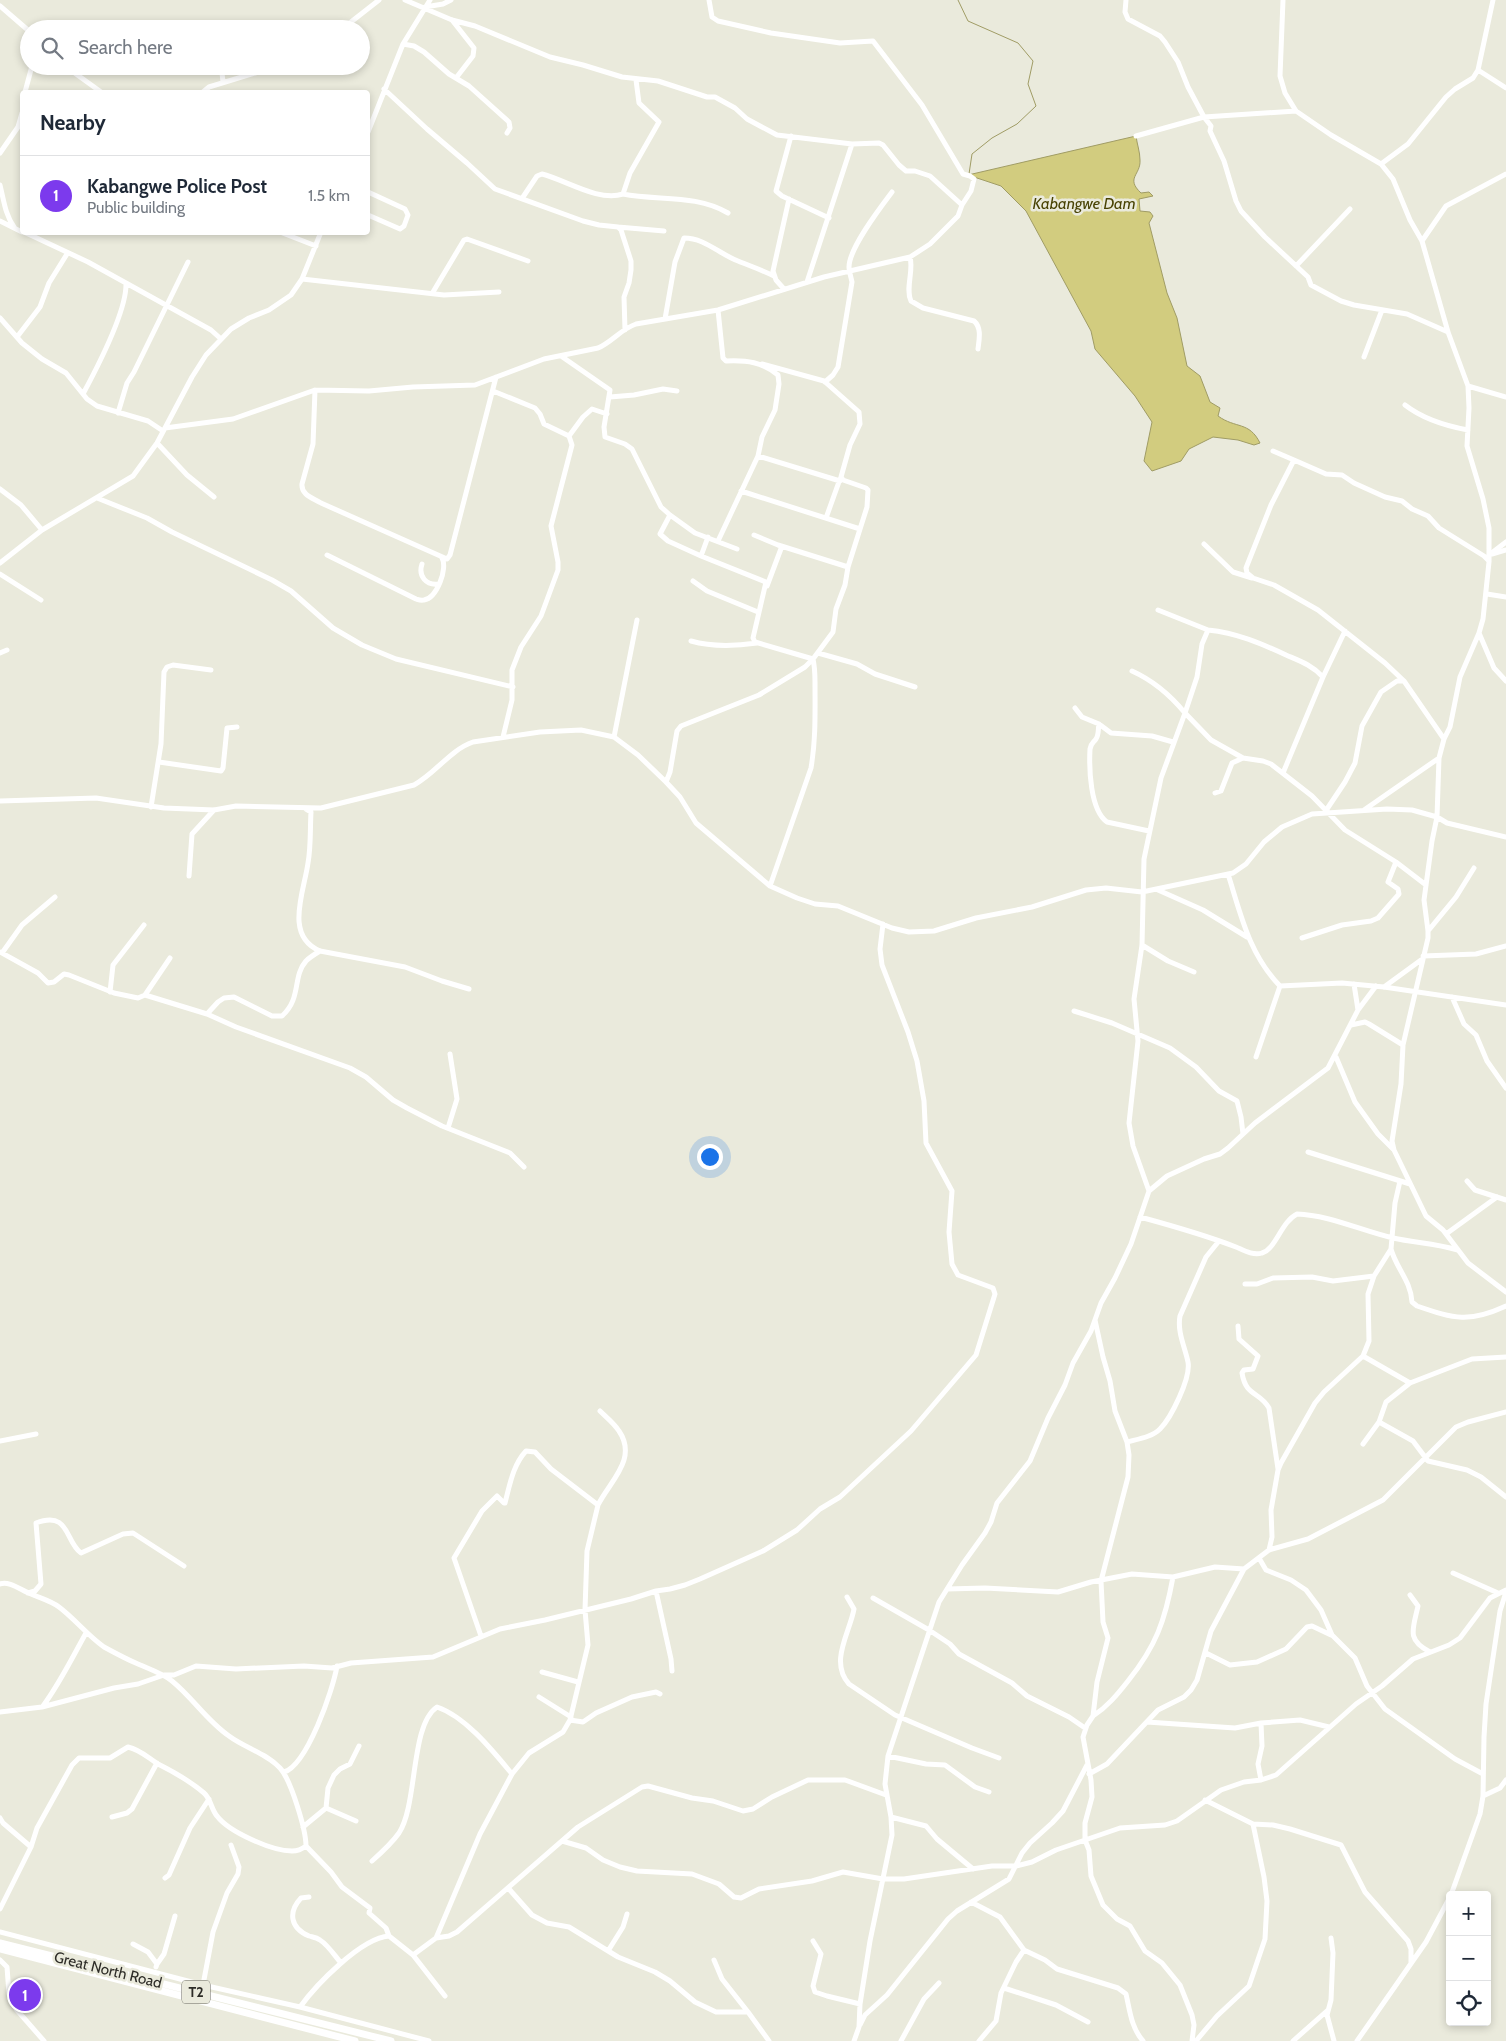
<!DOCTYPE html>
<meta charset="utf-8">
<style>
:root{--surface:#fff;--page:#f2f2f3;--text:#1f2937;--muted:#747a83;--line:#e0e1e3;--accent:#7c3aed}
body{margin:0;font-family:Cabin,sans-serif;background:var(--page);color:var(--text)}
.controls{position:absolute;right:15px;bottom:15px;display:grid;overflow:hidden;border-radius:5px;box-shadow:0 2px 8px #0003}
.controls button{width:45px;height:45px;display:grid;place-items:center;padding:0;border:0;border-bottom:1px solid var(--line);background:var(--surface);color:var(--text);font:25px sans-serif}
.you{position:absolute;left:709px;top:1156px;width:18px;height:18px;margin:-12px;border:4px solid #fff;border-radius:50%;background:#1a73e8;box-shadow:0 0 0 8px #1a73e833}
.badge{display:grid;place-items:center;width:32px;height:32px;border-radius:50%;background:var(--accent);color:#fff;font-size:16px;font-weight:700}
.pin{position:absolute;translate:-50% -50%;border:2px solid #fff;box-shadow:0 1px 5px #0006}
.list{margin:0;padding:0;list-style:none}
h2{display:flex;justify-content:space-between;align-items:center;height:65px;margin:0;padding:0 20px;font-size:21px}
h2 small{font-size:16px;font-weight:400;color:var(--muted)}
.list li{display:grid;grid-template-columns:32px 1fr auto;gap:15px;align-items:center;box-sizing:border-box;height:80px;padding:0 20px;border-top:1px solid var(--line)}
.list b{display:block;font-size:19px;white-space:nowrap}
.list p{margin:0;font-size:16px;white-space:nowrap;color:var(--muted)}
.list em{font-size:16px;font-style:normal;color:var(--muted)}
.icon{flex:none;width:28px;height:28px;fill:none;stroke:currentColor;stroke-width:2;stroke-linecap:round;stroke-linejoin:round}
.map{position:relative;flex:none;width:1506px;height:2041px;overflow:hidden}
.search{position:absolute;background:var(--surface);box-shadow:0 2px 8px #0003;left:20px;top:20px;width:350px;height:55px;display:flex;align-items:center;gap:12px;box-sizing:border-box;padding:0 18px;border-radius:28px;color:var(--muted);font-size:19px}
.panel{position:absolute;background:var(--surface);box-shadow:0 2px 8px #0003;left:20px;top:90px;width:350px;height:145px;border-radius:5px}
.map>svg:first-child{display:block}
.water{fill:#d2cc7f;stroke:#a09c65}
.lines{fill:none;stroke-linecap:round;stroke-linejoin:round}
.stream{stroke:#a09c65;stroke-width:1}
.minor{stroke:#fff;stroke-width:5}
.major{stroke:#fff;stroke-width:7}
.labels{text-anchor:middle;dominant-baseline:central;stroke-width:5;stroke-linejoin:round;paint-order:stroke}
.shield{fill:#eaeadc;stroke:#66655d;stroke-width:1}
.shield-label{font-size:14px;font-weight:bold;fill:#2d2c27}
.street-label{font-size:15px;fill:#2d2c27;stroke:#eaeadc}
.water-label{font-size:16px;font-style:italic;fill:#484203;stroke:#eaeadc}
</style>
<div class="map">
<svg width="1506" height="2041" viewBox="0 0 1506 2041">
<rect width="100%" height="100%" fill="#eaeadc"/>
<path class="water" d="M1136,136C1137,144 1140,152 1140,160C1141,175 1125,178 1141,193L1149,192L1153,196L1139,199L1140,211L1150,212L1153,216L1149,223L1167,293L1177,318L1187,366L1200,376L1210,402L1220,408L1218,416C1236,429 1249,421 1260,443L1254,445L1238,440L1213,437L1189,449L1181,461L1152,471L1144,461L1152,422L1135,396L1095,349L1091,331L1026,211L1001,186L968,175Z"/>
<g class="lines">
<path class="stream" d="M958,0L968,21L1018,43L1033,61L1028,84L1036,106L1017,124L992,138L972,154L969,174"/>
<path class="minor" d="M405,0L452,20L475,26L550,57L583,65L622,77L658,81L707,97H715L735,108L747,119L777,135L852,144L879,143L883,145L899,165L906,171H915L930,176L962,205
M1126,0L1125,12L1128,19L1160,36L1165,42L1178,62L1188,87L1204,117L1211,126L1210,131L1224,161L1236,201L1241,211L1265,237L1308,277L1311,285L1341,301L1354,305L1407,314L1448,332
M1283,0L1280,76L1285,93L1296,111L1331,135L1381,164L1393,179L1410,220L1422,241L1448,332L1468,386L1469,408L1467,446L1483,499L1489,528V562L1483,619L1479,633L1460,677L1450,727L1444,739L1439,758L1437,817L1432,841L1424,900L1428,931V938L1403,1045L1401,1084L1392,1141L1394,1150L1426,1216L1443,1230L1468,1263L1506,1292
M0,6L29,31
M425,7L443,4L451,0
M452,20L474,48L473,56L456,78
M342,29L379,0
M403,44L414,46L424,52L449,74L469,86L509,122L510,128L507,133
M65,66L101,92
M212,66L222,73L223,82
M1478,70L1506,88
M384,89L427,129L467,163L495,189L583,221L599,225L618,227L621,230L631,261V270L629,283L624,297L625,330
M25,92L32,66
M203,92L209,87L278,66
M368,132L403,44L430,0
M791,136L776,191L782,196L829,218
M1136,136L1204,117L1296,111
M0,153L18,127L22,113
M1381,164L1408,144L1446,97L1455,89L1473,78L1478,70L1493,0
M0,185C4,201 5,214 14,227
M368,192L405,209L408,215L404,226L400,229L368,215
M623,194C658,201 696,194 728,213
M520,198L523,197L537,176L542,174C566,180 598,202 623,194L630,173L659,122L639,103L636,80
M0,221L22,232
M618,227L664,231
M24,232L88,262L211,330L221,339
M280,232L316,246
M1422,241L1446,206L1506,174
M910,257C914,271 905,288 911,301L923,308L974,321C982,328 979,340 978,349
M1296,266L1350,209
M302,279L444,295L499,292
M807,282L852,144
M784,289L776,280L773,271L789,199
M433,292L464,240L467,239L528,261
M0,318L22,343L42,359L66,373L87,399L97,406L148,421L163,431
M665,319L675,262L684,238C705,238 719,254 738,261C750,266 762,270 774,276
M17,337L40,307L49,283L67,254
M561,356L610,390L604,427L605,437L625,444L632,449L661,507L670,515L695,533L737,549
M1364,357L1382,310
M825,382L833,375L838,367L852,282C851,277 849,271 849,267C849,248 880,208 892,192
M1468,386L1506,397
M315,390L313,444L302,484C301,495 313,498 321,503L447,559L450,555L496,377
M493,391L535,408L540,414L544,424L569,436L572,445L551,526L558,562V570L541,616L521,647L512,670V700L503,737
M83,394C97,368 127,311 126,283
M610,397L634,395L663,389L677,391
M1405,405C1423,419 1446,426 1468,430
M118,413L127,383L134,372L188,262
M165,428L233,419L315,390L369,391L413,387L475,385L544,359L598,348C612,342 621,329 636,324L718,310L824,277L910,257L930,244L958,216L962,205L971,191L974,179L970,176L963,174L922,105L873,41L840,43L771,33L718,21L712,17L709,0
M569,436L583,417L592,409L607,414
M157,443L187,475L214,497
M1273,451L1294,460
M758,456L840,481
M0,489L21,505L42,530
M741,491L860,529
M97,498L147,518L172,532L272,580L291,591L333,628L362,645L396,659L513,687
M670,515L660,534L668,541L701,556L766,582L753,638L755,642L813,659C815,668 815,674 815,682C815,711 816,739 811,768L770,886
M826,518L840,479
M754,535L778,545L848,567
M718,541L758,456L762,437L775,410L779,384L778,375C762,362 747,360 726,361L723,358L718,310
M1204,544L1233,572L1252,578
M1492,554L1506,550
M327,555L416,599C419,600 421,601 424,600C437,598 448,568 442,558
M1489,555L1506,542
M701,556L708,537
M0,563L42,530L133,476L157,443L192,377L206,355L231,329L249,318L269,310L291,295L302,279L321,232
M422,564C418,576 426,586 439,584
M0,574L41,600
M693,581L707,591L758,612
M767,586L782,546
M1487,594L1506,597
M1158,610L1208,630
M1479,633L1494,668L1506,681
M691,641C712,647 736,646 757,643
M0,653L7,650
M818,653L857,664L875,674L915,687
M1132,671C1152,680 1171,696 1185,713L1197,677L1202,644L1208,630C1237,633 1260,643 1286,655C1300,661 1312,665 1323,677
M1075,708L1082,717L1099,724
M614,737L637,620
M1444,739L1404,681L1385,663L1318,610L1274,585L1253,578L1247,573L1246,568L1271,505L1294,460L1326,474L1342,475L1354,483L1385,497L1402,501L1412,509L1428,516L1439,528L1484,556L1489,561
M159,762L221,771L223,768L227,728L237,727
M1283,773L1323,677L1345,631
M666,782L670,772L677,731L681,726L759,695L805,667L813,659L833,632L836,609L845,585L848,567L867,507L868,490L866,488L843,480L841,477L850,445L860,424L859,412L824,381L762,364
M1215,793L1221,791L1232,763L1243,758
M0,801L96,798L164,808L214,810L236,806L321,808L414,785C436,773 450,750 473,742L540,732L581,730L614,737L638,755L666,782L680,797L696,823L770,886L797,898L815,904L838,906L892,928L909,932L934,931L976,918L1032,907L1086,890L1106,888L1142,892L1233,873L1246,864L1264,842L1282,827L1312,814L1387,809L1412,810L1437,817L1447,823L1506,837
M151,807L161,744L164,672L167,667L173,665L211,670
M306,809L311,812C310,829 311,847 308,863C304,892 284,936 320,951L405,967L442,981L469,989
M1327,809L1345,782L1355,763L1362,726L1381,692L1397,681H1404
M1364,810L1439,758
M1149,831L1107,822C1090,810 1089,768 1090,749C1091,743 1093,743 1096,739C1099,735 1098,728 1099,724L1111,733L1152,736L1173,742
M1228,874C1241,915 1249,954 1280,986L1342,983L1384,987L1506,1005
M189,876L192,834L214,810
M1158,890L1203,910L1247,937
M1428,931L1456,897L1474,868
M1302,938L1342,925L1371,921L1378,918L1399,894L1398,889L1388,882L1396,862
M1142,945L1168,961L1194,972
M0,952L38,973L48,983L54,982L64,974L69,975L114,993L138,998L145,995L207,1014L236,1027L350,1068L366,1077L393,1100L407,1108L442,1126L510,1153L524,1167
M2,953L22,925L55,897
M1423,956L1476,954L1506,946
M1354,984L1358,1010
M1384,987L1421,960
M110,992L113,965L144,925
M145,995L170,958
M1452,997L1464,1024L1476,1035L1487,1061L1506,1088
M1074,1011L1112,1023L1170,1048L1196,1067L1219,1091L1237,1101L1241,1117L1243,1134
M207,1014L218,1002L224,998L234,997L272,1016H282C302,998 292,977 306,961C310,957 315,954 320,951
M1351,1025L1365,1022L1369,1024L1403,1045
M1256,1057L1280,986
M1336,1057L1355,1102L1378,1134L1393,1149
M448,1128L457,1099L450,1054
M1308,1152L1410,1184
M1467,1181L1475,1190L1506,1200
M1149,1191L1167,1176L1204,1159L1220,1154L1228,1148L1255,1123L1328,1068L1358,1010L1376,986
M1140,1217C1173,1226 1205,1235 1236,1247C1243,1250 1253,1256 1262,1253C1276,1249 1281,1222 1297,1214C1329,1215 1362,1231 1393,1238C1415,1243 1436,1243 1457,1250
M1446,1234L1497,1197
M1391,1249C1396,1268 1411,1281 1412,1302L1417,1306C1455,1319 1469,1323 1506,1306
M1245,1284H1257L1273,1278L1312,1277L1333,1281L1374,1276
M1095,1320L1103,1357L1110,1381L1115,1411L1127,1442L1129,1455L1128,1477L1101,1581L1103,1622L1108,1638L1097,1682L1093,1716L1087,1725L1083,1737L1091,1780L1092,1797L1085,1823V1840L1089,1850L1091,1876L1103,1905L1117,1919L1130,1926L1145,1951L1162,1963L1180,1985L1192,2015L1194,2025L1192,2041
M1238,1326L1239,1339L1258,1356L1253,1369L1244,1370L1242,1373C1246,1397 1259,1391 1269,1408L1278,1469
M1363,1356L1410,1383
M1379,1422L1413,1441L1428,1461L1467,1470L1481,1477L1506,1497
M0,1441L36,1434
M1127,1442C1138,1439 1152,1437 1160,1429C1171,1418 1191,1378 1188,1362C1185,1347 1177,1332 1180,1316L1206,1257L1219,1241
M1363,1444L1379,1422L1386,1402L1410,1383L1472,1359L1506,1357
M598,1505C610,1481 638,1459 619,1431C614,1423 606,1417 600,1411
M1269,1550L1272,1537L1271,1510L1278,1470L1281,1463L1315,1403L1324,1392L1363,1356L1369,1341L1368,1294L1374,1276L1391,1249L1395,1203L1400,1181
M1259,1558L1266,1570L1291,1580L1306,1590L1321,1610L1332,1635L1355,1658L1367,1686L1385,1709L1455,1759L1483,1774
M1453,1573L1498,1593
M0,1584C9,1580 22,1591 31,1594C40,1598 51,1601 59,1607C75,1619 87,1635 104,1647C115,1653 126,1659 138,1664C149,1669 162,1673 172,1681C193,1698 207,1721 229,1736C245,1748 266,1753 280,1768C291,1780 306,1830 306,1846L331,1872L342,1887L370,1908L369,1913L386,1928L389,1936L413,1955L445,1996
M947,1589L985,1588L1058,1592L1091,1582L1132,1574L1173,1577L1215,1567L1244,1569L1269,1550L1308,1539L1383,1500L1456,1427L1468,1422L1506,1412
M656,1591L671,1659L672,1671
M28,1593L35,1591L41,1584L36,1523C70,1510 65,1542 81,1553L123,1534L133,1533L184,1566
M1410,1595L1418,1606C1413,1629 1406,1640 1430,1652
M847,1597L854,1609C850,1632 829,1662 849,1684L895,1715L972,1748L999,1758
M873,1598L929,1630L950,1644L959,1654L1012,1683L1027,1696L1069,1717L1085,1728
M1206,1653L1230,1665L1257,1662L1286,1649L1307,1627L1312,1626L1331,1635
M542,1672L578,1682
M539,1697L571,1717
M43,1706C60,1683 72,1658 86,1633
M0,1712L42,1707L114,1688L138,1684L164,1675H174L196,1666L236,1669L304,1666L332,1668L351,1663L433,1657L500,1629L545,1620L631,1599L656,1591L670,1589L685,1585L700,1579L763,1551L797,1530L820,1509L840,1497L911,1431L976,1355L995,1294L993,1288L958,1275L952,1264L949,1232L952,1191L926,1143L924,1101L917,1061L908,1032L882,965L880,949L883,924
M1093,1716C1107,1707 1117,1695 1128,1681C1156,1646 1165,1621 1173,1577
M570,1720L583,1722L596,1713L632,1697L656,1692L660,1694
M1147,1722L1235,1728L1261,1723L1300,1720L1329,1727
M1261,1723L1262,1746L1258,1764L1261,1780
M888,1756L926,1764L945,1765L975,1787L989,1792
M284,1772C307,1765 333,1690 337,1666
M1089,1774L1107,1764L1158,1710L1184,1697L1191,1690L1197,1680L1211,1631L1244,1569
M1483,1796L1500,1788L1506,1780
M1205,1800L1253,1824L1273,1825L1290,1829L1341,1845L1365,1892L1408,1941L1411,1949V1963
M326,1808L356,1821
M112,1817L127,1813L132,1809L157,1763
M891,1817L926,1826L937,1839L973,1869
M0,1818L3,1823L31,1847
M303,1827L326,1808L328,1788L334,1775L340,1769L350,1764L359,1746
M562,1841L586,1848L603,1860L620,1867L637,1871L692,1874L719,1884L734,1897L741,1898L759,1889L812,1881L843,1872L883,1879H904L992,1866H1016L1032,1862L1056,1850L1120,1828L1165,1825L1177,1821L1221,1790L1244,1782L1261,1780L1276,1775L1356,1704L1382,1686L1413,1659L1449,1645L1460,1638L1490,1598L1506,1590
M372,1861C381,1853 392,1843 399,1833C418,1804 410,1725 437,1707C466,1717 493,1751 512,1774
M165,1878L169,1875L190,1828L209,1799
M509,1889L532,1915L547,1923L569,1927L618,1957L655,1972L670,1981L695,2002L716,2012H748L769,2041
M1451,1895L1480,1814L1483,1796L1484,1737L1486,1704L1500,1611L1506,1592
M309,1897L301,1898C288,1912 290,1928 309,1936C312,1937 316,1937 320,1940C328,1945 335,1956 341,1963
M971,1902L1000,1917L1024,1950L1045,1960L1057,1969L1118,1988L1126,1994C1130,2011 1131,2027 1143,2041
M0,1909L31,1847L37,1828L72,1765L79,1758H110L128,1747C141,1750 148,1758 158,1764C174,1772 190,1781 204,1793C211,1799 211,1809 217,1816C229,1832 272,1851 292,1851C298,1851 302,1849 306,1846
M0,1932L203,1985L300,2007L429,2041
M436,1938L480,1834L512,1774L529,1753L563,1732L570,1720L588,1645L585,1610L587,1551L598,1505L551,1469L535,1452L526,1451C513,1465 510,1484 505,1503H504L497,1496L482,1511L454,1558L481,1636
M1331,1938L1333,1953L1331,2000L1327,2015L1334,2041
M813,1941L821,1954L813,1986L815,1992L827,1996L860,2004
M133,1944L148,1952L157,1964L156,1967
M608,1951L623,1927L627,1914
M413,1955L436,1938L449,1936L457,1932L578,1827L642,1787L648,1786L692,1798L713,1801L743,1811L753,1809L772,1797L808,1780H845L886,1795
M0,1960L7,1967L9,1994L16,2009L44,2041
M714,1960L722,1979L748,2012
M157,1964L164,1954L175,1916
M203,1985L213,1932L227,1893L238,1874L239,1867L231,1845
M1004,1988L1056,2005L1088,2022
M300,2007C316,1985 361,1938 389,1936
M860,2025L865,2015L887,1995L948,1919L957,1911L1009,1879L1022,1853L1030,1843L1052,1823L1063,1811L1087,1765
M854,2041L859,2027L860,2004L870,1941L892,1835L891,1817L885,1784L888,1756L939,1602L962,1565L985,1533L991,1522L997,1503L1030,1461L1048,1418L1065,1385L1073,1363L1091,1331L1101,1303L1115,1278L1131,1244L1149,1191L1133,1146L1129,1123L1138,1041L1134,999L1142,945L1144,859L1161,778L1185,713L1211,740L1243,758L1263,761L1271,764L1312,796L1345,830L1396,862L1426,885
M901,2041L924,1999L939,1983
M979,2041L996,2021L1001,1993L1016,1962L1024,1950
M1196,2041L1217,2016L1249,1986L1265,1939L1267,1901L1264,1877L1253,1824
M1293,2041L1328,2010
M1357,2041L1426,1942L1450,1897"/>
<path class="major" d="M0,1943L391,2041
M0,1949L355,2041"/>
</g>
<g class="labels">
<rect class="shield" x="182" y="1980.5" width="28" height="23" rx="4"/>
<g class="shield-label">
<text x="196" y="1992">T2</text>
</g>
<g class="street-label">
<text transform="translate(108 1970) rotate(14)">Great North Road</text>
</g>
<g class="water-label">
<text x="1084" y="203">Kabangwe Dam</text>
</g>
</g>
</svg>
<div class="controls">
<button>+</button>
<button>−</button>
<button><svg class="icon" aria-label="locate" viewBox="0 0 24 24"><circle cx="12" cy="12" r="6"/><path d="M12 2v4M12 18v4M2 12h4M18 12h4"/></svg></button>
</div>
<div class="you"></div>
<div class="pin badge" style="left:25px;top:1995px">1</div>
<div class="search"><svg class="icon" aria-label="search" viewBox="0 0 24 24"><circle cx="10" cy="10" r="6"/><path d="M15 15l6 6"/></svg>Search here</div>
<section class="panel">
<h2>Nearby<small></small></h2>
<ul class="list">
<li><span class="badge">1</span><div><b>Kabangwe Police Post</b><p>Public building</p></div><em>1.5 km</em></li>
</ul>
</section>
</div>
